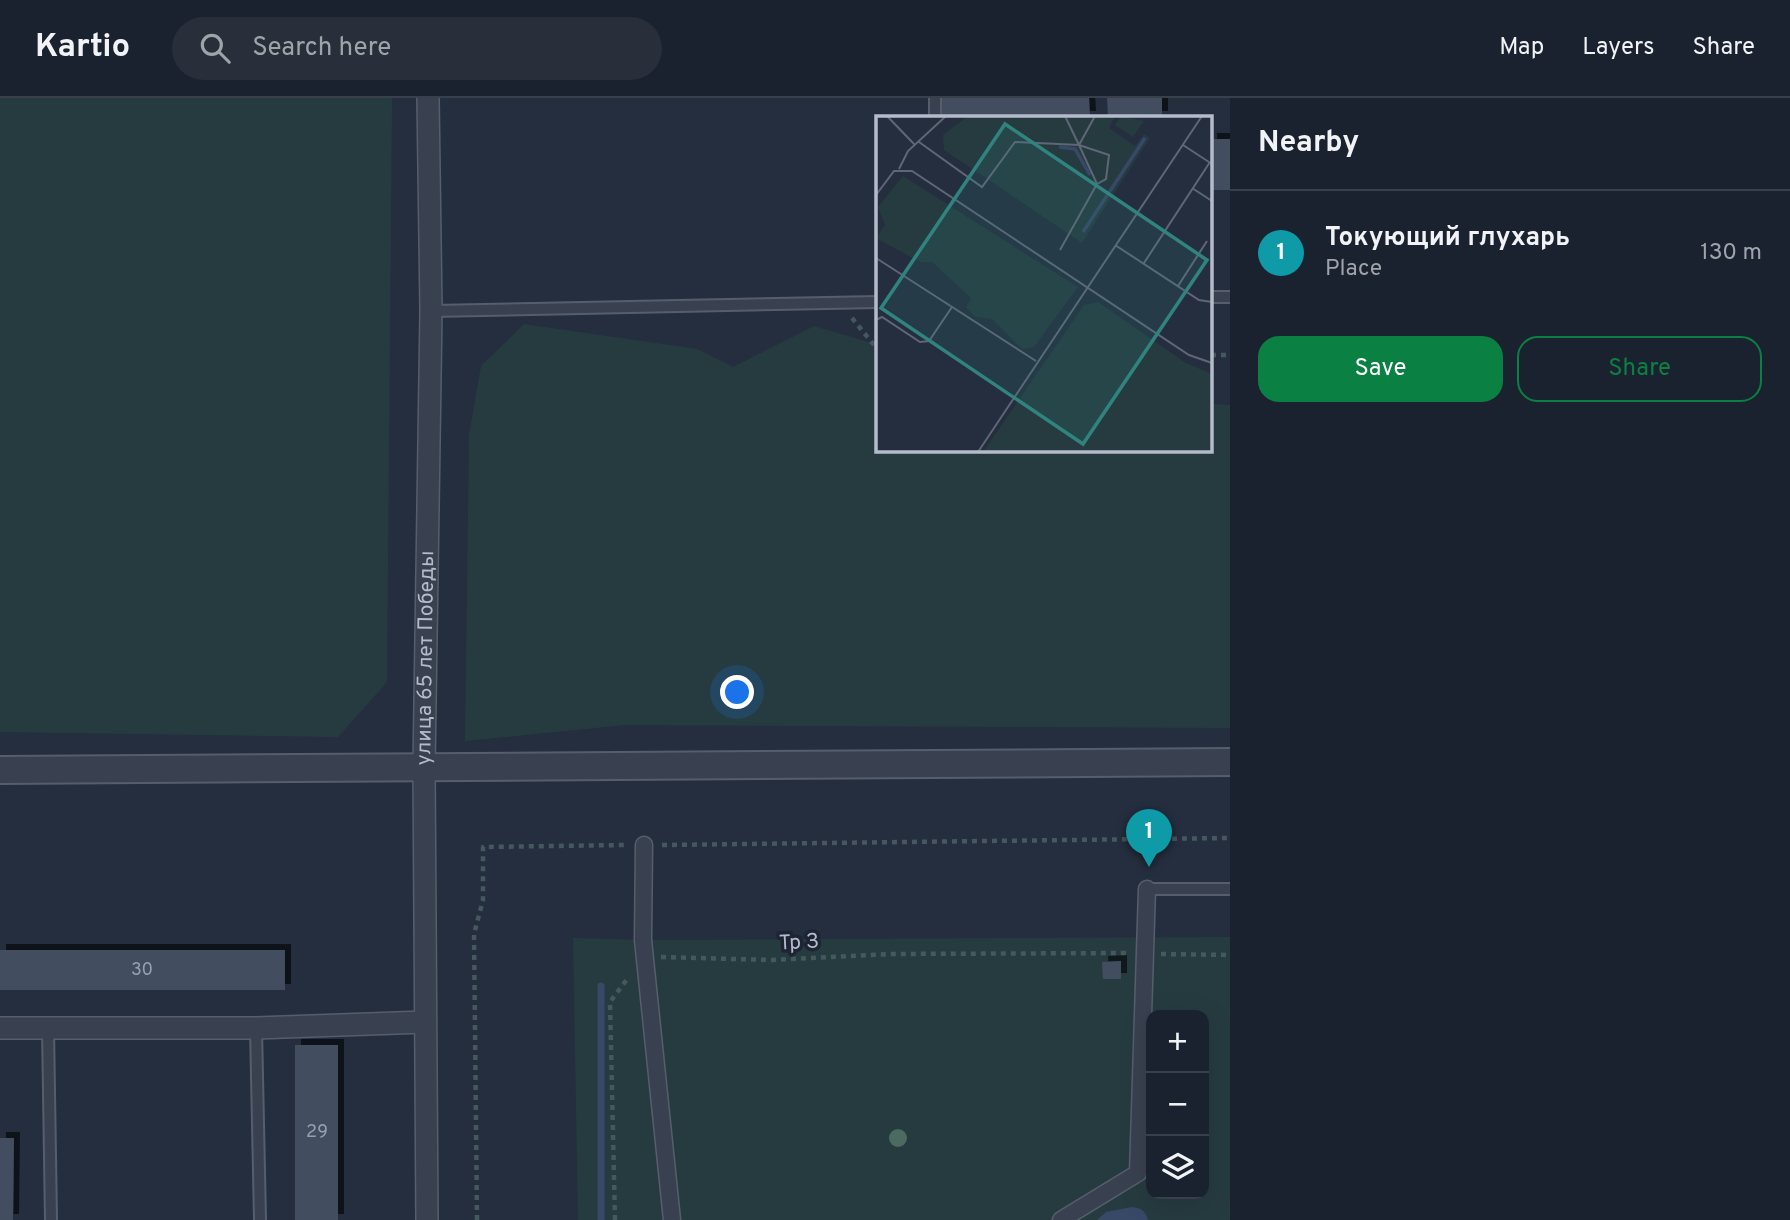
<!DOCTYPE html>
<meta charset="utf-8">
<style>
:root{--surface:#1b222f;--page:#282f3b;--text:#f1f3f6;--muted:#a0a4aa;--line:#393f4b;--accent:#0b8043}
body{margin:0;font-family:Overpass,sans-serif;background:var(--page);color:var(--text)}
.controls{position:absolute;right:21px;bottom:21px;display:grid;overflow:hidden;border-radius:14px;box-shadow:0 7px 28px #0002}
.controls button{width:63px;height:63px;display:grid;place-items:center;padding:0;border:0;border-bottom:2px solid var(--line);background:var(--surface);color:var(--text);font:35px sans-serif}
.you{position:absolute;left:738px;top:595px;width:24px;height:24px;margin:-18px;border:5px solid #fff;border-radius:50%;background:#1a73e8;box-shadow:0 0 0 10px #1a73e833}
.badge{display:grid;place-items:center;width:46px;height:46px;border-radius:50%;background:var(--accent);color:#fff;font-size:23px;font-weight:700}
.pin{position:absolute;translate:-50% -58px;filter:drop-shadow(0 2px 4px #0008)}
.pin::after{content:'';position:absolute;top:37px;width:24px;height:21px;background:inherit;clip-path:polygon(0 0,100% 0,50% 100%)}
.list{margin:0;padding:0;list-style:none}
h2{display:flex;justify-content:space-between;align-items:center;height:91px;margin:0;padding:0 28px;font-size:30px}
h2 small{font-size:23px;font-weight:400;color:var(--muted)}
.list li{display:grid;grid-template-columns:46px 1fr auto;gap:21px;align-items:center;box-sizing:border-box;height:126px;padding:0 28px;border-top:2px solid var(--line)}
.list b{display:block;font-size:26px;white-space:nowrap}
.list p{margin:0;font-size:23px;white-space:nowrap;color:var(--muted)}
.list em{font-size:23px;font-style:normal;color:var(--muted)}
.actions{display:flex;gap:14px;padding:21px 28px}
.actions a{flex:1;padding:16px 0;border:2px solid var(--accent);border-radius:21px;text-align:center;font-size:24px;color:var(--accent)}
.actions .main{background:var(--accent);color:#fff}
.icon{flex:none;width:38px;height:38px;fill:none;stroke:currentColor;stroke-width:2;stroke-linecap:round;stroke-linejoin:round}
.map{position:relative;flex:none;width:1230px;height:1122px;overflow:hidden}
header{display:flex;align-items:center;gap:42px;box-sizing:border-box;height:98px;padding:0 35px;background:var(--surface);border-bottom:2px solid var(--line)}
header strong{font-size:33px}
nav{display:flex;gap:38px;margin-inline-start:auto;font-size:24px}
.search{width:490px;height:63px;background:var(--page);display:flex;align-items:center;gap:18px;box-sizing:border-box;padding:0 24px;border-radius:38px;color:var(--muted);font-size:26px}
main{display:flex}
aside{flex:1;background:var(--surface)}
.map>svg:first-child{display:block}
.green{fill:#263b40;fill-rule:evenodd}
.water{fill:#384867}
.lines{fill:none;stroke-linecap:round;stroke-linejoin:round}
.stream{stroke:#384867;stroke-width:7}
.building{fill:#434d61;filter:url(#shadow)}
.service-casing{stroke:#565e6d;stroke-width:14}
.pedestrian-casing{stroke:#565e6d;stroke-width:19}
.minor-casing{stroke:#565e6d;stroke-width:24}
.tertiary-casing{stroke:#565e6d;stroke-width:30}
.path{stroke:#45585d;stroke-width:4.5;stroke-dasharray:5 5;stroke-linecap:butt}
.service{stroke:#39404f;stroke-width:10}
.pedestrian{stroke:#39404f;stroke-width:16}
.minor{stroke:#39404f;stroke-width:21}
.tertiary{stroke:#39404f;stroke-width:26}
.tree{fill:#4c6a5f}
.labels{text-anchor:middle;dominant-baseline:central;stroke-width:7;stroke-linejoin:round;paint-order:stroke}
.number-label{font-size:18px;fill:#98a0b0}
.street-label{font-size:21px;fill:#b5bbca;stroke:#1d2534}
.inset-river{fill:none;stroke:#384867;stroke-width:3.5}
.inset-road{fill:none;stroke:#5e6677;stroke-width:2}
.view{fill:#308480;fill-opacity:0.15;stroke:#308480;stroke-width:3.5}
.inset-edge{fill:none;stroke:#b5bbca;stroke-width:3.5}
</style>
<header>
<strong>Kartio</strong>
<div class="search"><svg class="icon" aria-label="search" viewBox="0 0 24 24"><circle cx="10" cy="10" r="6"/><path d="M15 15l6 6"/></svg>Search here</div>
<nav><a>Map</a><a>Layers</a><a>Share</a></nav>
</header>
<main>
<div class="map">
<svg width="1230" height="1122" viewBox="0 0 1230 1122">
<defs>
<filter id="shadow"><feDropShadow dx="6" dy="-6" stdDeviation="0" flood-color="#0009"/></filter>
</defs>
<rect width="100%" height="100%" fill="#242e3f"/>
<path class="green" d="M0,0H392L387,584L338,639L0,634Z
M524,226L697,251L733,269L814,228L875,246L878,272V352H1211V306L1230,307V630L625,627L465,643L469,337L481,268Z
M1230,839V1122H578L573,840L643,842ZM1151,917H1204V1096H1151Z"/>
<path class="water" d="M1132,1109C1142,1110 1145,1113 1148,1122H1097L1106,1114Z"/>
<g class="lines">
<path class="stream" d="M601,888V1122"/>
</g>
<path class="building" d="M940,0H1089L1090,19H940Z
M1107,0H1162V19H1108Z
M1211,41H1230V92H1211Z
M0,852H285V892H0Z
M1121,863V881H1103L1102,864Z
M295,947H338V1122H295Z
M0,1040H14L13,1122H0Z"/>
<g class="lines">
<defs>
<path id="service" d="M935,0V19
M1211,199H1230
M431,213L878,204
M1147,791H1230
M48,930L51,1122
M256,930L260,1122"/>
<path id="pedestrian" d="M644,747L643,842L672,1122
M1061,1122L1138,1075L1147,791"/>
<g id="minor">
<path d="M0,930H256L425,924"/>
<path id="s1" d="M427,1122L424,670L431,213L428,0"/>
</g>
<path id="tertiary" d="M0,672L1230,664"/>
</defs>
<use href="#service" class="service-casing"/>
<use href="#pedestrian" class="pedestrian-casing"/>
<use href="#minor" class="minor-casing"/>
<use href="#tertiary" class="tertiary-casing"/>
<path class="path" d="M852,220L878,252
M1211,257H1230
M662,747L1230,740
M1161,856L1230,857
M661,859L771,862L891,856L1128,855
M477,1122L474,836L483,802V749L625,747
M615,1122L610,904L628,880"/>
<use href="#service" class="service"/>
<use href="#pedestrian" class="pedestrian"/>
<use href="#minor" class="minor"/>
<use href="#tertiary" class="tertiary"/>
</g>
<circle class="tree" cx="898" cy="1040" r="9"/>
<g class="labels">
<g class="number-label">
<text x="142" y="872">30</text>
<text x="317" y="1034">29</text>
</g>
<g class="street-label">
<text stroke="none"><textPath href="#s1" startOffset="562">улица 65 лет Победы</textPath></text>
<text transform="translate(799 845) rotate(-3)">Тр З</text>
</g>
</g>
<g transform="translate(876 18)">
<rect width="336" height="336" fill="#242e3f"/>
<path d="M92,0H239L233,12L259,30L268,18L274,22L206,127L68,34L67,19ZM245,0L268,5L257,21L239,9ZM27,60L202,171L158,231L146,233L116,203L99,201L90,191L95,182L56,146H44L0,122L9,109L2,91ZM222,186L310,247L336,258V336H107L208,189Z" fill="#263b40"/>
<path class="inset-river" d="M183,31L199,33L214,59M207,116L269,22"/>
<path class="inset-road" d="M11,0L39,29M189,0L203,29L219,0M43,26L106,71L139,26L203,29L221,68L184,134M203,29L233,39L230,63L221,68M307,29L336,48M23,53L32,35L70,0M316,72L336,85M0,79L18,55H36L313,239L336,247M239,129L323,184L336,186M0,142L160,245M268,147L334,46M302,170L331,125M0,204L6,201L44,226L53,225L76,191M102,336L326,0"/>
<path class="view" d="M129,8L331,144L207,328L5,192Z"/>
<rect width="336" height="336" class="inset-edge"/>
</g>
</svg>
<div class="controls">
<button>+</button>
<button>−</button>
<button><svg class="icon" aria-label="layers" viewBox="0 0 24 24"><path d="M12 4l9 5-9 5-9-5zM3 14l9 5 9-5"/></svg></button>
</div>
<div class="you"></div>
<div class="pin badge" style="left:1149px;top:769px;background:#0f9aa8">1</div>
</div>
<aside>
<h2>Nearby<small></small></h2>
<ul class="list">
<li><span class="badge" style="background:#0f9aa8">1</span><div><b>Токующий глухарь</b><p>Place</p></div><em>130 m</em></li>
</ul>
<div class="actions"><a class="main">Save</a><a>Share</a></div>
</aside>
</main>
